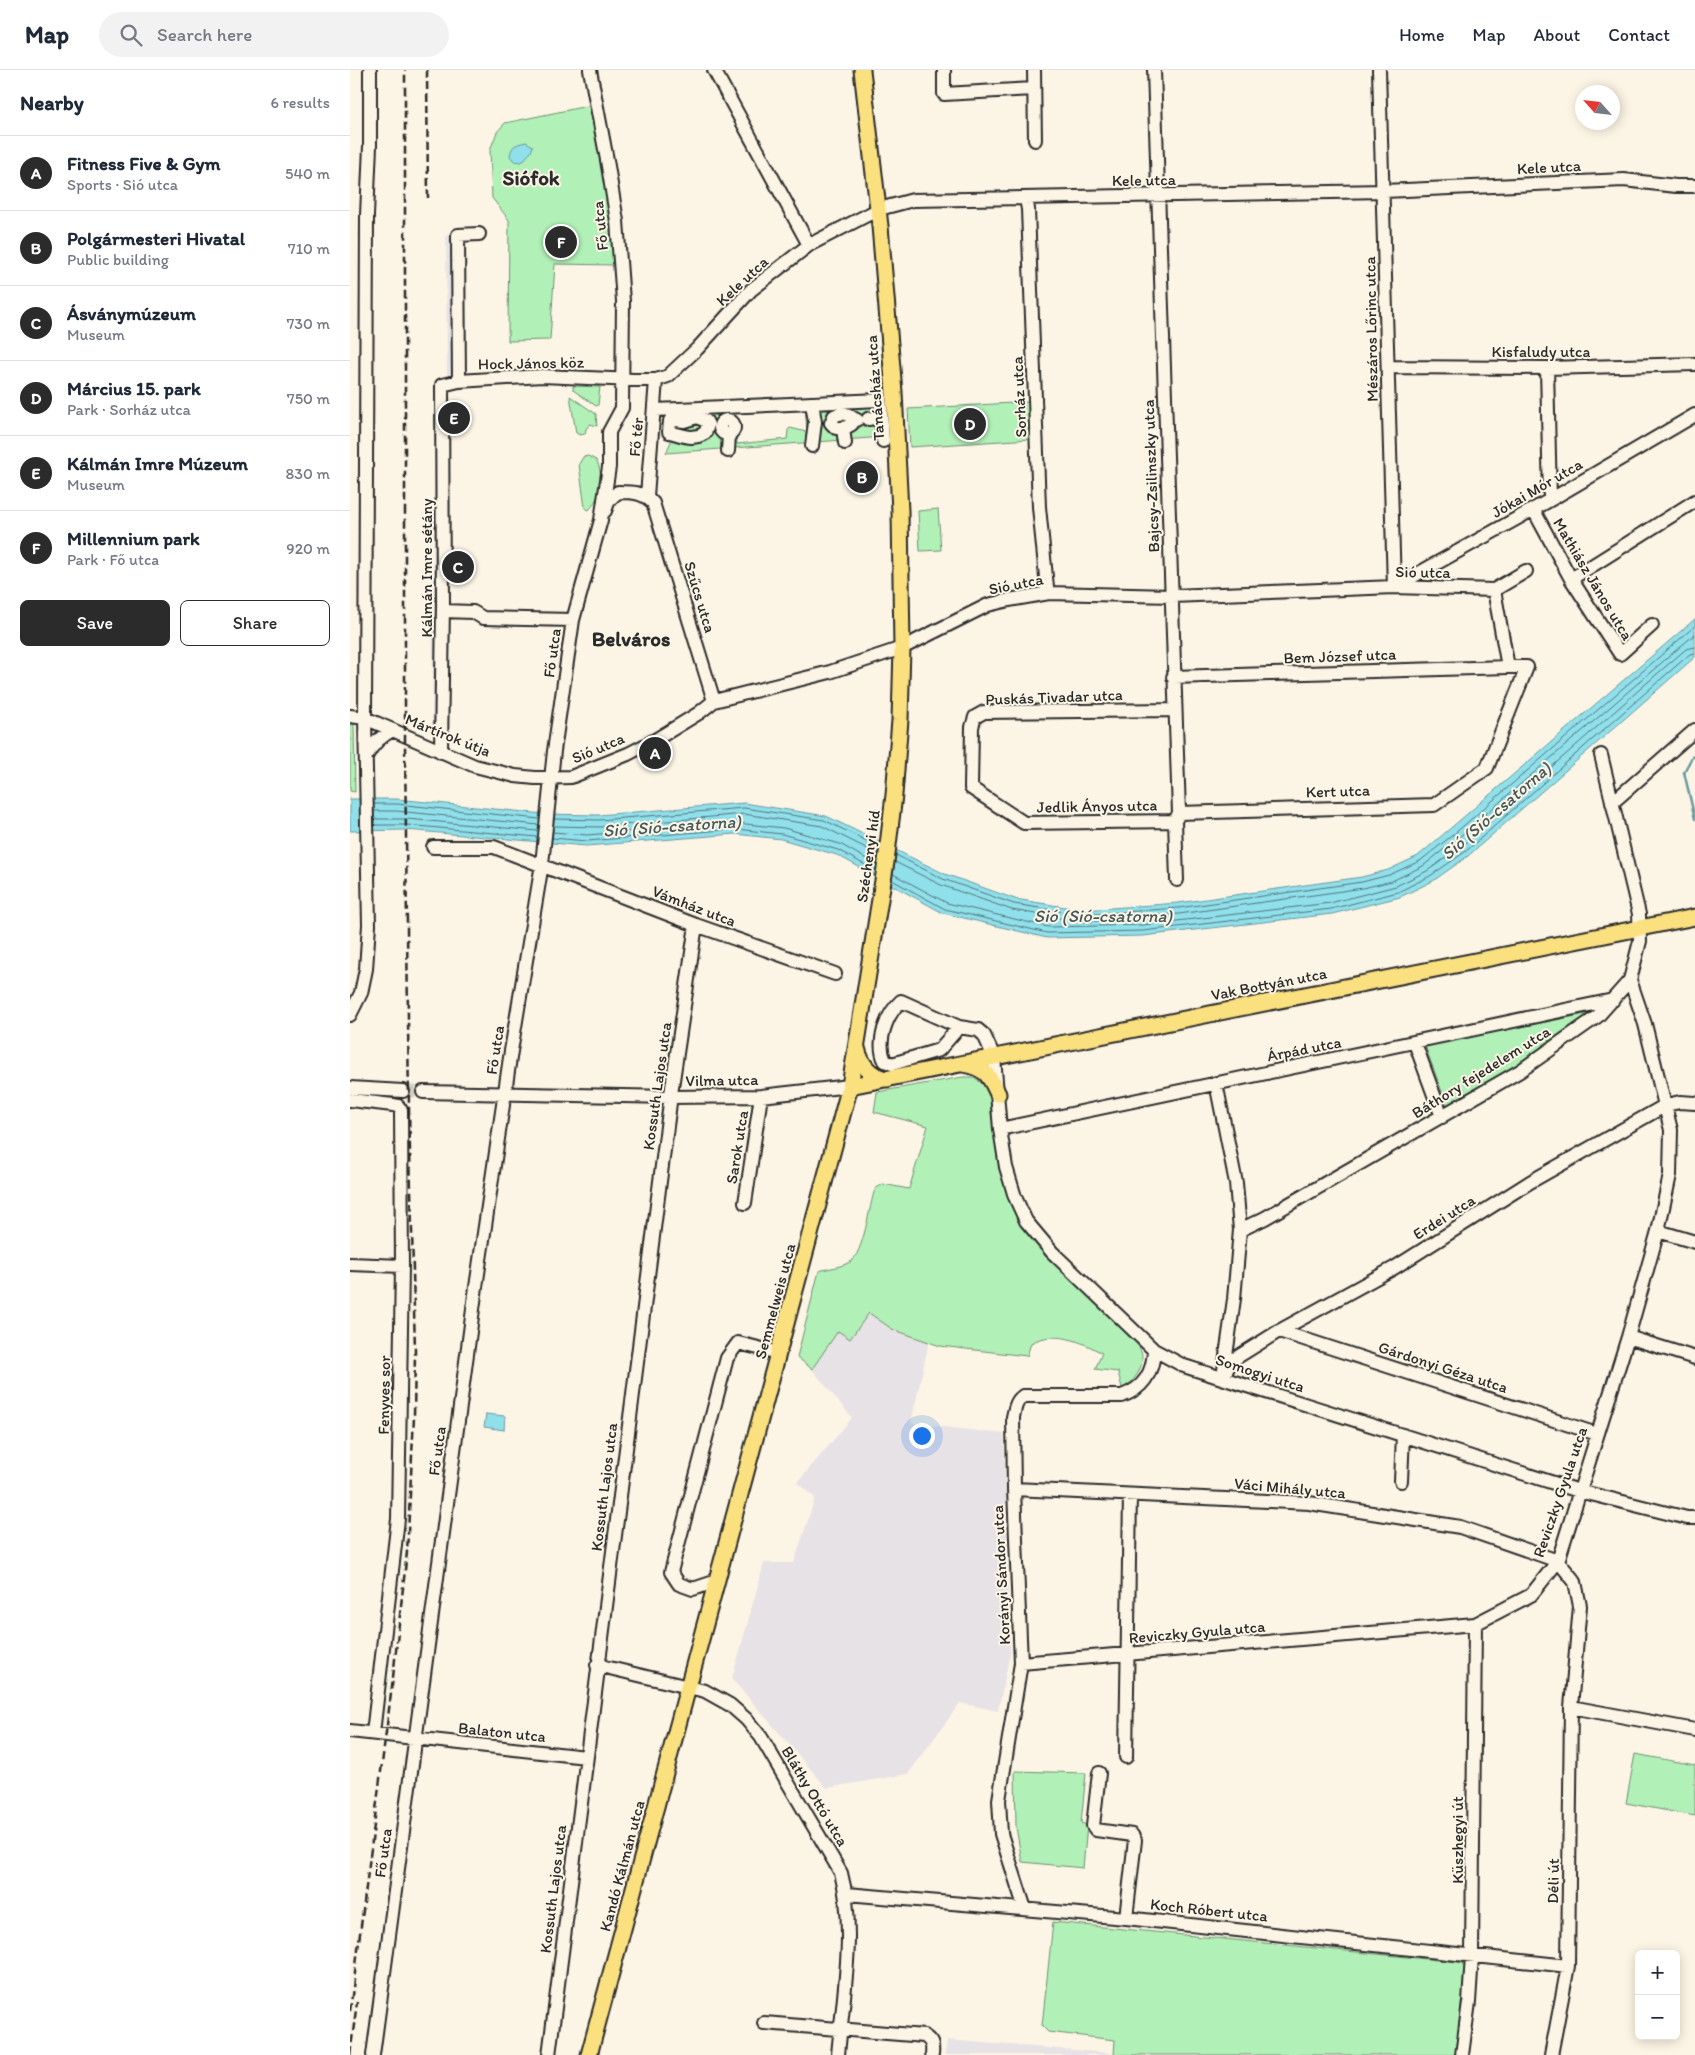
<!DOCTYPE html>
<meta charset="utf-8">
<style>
:root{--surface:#fff;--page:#f2f2f3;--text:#1f2937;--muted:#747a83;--line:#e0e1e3;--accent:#2b2b2b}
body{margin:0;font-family:Itim,sans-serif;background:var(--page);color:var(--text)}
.controls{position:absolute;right:15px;bottom:15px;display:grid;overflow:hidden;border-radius:8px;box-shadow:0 2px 12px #0003}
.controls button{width:45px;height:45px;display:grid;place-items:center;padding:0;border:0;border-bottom:1px solid var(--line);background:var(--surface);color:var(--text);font:25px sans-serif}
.compass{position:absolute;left:1225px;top:15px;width:45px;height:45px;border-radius:50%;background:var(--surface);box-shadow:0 2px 12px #0003;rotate:297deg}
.you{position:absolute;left:571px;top:1365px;width:18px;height:18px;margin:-12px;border:4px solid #fff;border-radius:50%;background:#1a73e8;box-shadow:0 0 0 8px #1a73e833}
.badge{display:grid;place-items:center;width:32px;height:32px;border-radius:50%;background:var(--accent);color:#fff;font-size:16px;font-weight:700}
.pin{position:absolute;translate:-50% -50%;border:2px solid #fff;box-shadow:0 1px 5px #0006}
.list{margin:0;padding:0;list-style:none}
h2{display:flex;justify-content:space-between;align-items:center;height:65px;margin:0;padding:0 20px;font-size:21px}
h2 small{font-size:16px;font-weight:400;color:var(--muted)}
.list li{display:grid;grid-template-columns:32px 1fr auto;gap:15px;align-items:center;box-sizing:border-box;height:75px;padding:0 20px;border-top:1px solid var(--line)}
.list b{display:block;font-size:19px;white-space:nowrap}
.list p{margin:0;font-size:16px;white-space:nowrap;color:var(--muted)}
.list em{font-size:16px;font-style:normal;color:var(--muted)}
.actions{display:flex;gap:10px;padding:15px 20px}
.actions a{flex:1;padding:11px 0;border:1px solid var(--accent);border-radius:8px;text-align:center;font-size:18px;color:var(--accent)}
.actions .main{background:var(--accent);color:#fff}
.icon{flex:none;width:28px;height:28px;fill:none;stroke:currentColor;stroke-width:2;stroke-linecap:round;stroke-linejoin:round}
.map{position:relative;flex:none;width:1345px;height:1985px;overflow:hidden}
header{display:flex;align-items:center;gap:30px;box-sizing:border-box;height:70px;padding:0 25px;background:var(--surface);border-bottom:1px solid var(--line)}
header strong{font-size:24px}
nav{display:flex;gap:28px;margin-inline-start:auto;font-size:18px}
.search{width:350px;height:45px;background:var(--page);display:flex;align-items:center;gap:12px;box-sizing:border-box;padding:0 18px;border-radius:28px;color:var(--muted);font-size:19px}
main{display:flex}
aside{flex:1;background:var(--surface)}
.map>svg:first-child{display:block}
.built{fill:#e7e2e6}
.green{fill:#b1f0b7;stroke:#6e8e71}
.water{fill:#90e0eb;stroke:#68989e}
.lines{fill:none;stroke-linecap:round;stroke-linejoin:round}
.shore{stroke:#537378;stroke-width:1}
.stream{stroke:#68989e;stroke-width:2.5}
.minor-tunnel{stroke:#d2cdc0;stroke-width:12;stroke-dasharray:12 6;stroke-linecap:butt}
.minor-casing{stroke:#2b2b2b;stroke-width:16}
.major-casing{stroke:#2b2b2b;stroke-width:19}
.minor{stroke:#fcf5e5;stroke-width:12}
.major{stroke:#fbe080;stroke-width:15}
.rail{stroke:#2b2b2b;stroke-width:2.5;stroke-dasharray:8 4;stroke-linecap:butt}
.labels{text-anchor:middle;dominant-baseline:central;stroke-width:4;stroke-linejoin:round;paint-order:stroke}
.street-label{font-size:16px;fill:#2b2b2b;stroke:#fcf5e5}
.water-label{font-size:18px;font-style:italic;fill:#44585b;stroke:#fcf5e5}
.district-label{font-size:21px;font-weight:bold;fill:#2b2b2b;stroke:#fcf5e5}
</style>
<header>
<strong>Map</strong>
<div class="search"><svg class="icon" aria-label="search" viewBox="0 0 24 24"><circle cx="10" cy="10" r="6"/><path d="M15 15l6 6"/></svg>Search here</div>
<nav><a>Home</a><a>Map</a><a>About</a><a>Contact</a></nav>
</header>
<main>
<aside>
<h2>Nearby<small>6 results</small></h2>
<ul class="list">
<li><span class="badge">A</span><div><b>Fitness Five &amp; Gym</b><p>Sports · Sió utca</p></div><em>540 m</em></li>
<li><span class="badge">B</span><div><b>Polgármesteri Hivatal</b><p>Public building</p></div><em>710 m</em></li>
<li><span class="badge">C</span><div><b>Ásványmúzeum</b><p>Museum</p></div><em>730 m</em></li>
<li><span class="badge">D</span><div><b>Március 15. park</b><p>Park · Sorház utca</p></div><em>750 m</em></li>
<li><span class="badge">E</span><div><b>Kálmán Imre Múzeum</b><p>Museum</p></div><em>830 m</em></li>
<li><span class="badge">F</span><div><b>Millennium park</b><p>Park · Fő utca</p></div><em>920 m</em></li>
</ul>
<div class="actions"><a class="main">Save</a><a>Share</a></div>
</aside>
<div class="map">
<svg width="1345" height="1985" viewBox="0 0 1345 1985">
<rect width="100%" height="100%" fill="#fcf5e5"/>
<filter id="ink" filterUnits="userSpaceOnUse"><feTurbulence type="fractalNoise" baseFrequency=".02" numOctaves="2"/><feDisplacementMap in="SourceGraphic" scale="10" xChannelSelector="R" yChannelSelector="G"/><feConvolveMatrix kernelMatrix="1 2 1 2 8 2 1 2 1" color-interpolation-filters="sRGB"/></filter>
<g filter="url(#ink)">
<path class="built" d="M96,165H110L113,308L97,307Z
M85,323H94L99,674L82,664Z
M519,1242L542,1259L579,1272L561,1353L654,1364L660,1584L648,1641L610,1633L558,1704L477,1718L382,1609L414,1493H444L465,1428L447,1413L502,1348L462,1299L488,1260L500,1269Z
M597,1970L760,1983V1985H595Z"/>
<path class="green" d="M242,35L262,151L265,195L205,194L200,270L158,271L159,150L142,128L140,80L147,62L155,53Z
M223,316L250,317L248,335L246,336L223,320Z
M220,326L246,344L247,356L240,354L236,359L235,364L230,365L226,363Z
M531,326L534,367L316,383L322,369L323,352L384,334L387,374L437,369L438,360L440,358L457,362L455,336Z
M679,332L681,369L560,377L558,339Z
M238,386L246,390C255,404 250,429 239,440L235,438L229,394L233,387Z
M588,439L591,480L570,481L568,441Z
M0,653L4,654L5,722L0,721Z
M1246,942L1168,996L1098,1038L1075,976Z
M613,1007H624L636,1017L641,1028V1042L648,1085L659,1124L777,1259C781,1266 787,1272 790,1279C797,1293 785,1313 772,1318L768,1302L745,1299L752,1283C731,1271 704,1260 681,1273L677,1286L590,1276L542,1259L519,1243L500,1269L488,1261L462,1299L447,1287L469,1201C479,1198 491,1197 500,1192C514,1183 519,1136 525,1119L533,1114L559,1119L578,1056L524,1042L527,1022Z
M1285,1684L1345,1695V1746L1276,1733Z
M665,1701L736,1703L731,1753L737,1755L733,1798L672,1792L666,1757Z
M703,1852L1117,1893L1106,1985H764L765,1970L698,1962L692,1956Z"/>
<path class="water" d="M176,72L183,76L181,82L172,92L164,91L160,86C161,75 167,74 176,72Z
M1345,549V587L1118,786L1083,811L1050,827L982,844L793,866L697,868L593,843L487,785L431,769L385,764L236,776L56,760L0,761V729H47L194,744L248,745L394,733L476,746L595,804L665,829L734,840L828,833L1012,807L1038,800L1068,786Z
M136,1344L155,1346L154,1360L134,1357Z"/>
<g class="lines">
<path class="shore" d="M24,734H47L189,749
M24,741H46L189,755
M24,749H57L188,761
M204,749L249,750L394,738L474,750L529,777
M25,755H57L187,767
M204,756L250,757L394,744L472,756L528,784
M203,762L237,765L386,753L434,758L490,774L527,795
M202,768L237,771L386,759L432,764L488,780L526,801
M546,785L593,809L664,834L733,845L828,838L1012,812L1039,805L1070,791L1104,764L1345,556
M545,792L591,815L662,840L734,852L829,844L1013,818L1042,811L1073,796L1108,768L1345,564
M543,804L597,833L698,857L793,855L980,833L1046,816L1077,801L1111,777L1307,604L1336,579L1345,577
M542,810L595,839L697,863L793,861L981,839L1048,822L1080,806L1115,782L1311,609L1340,584L1345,583"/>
<path class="stream" d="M1345,686L1342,687L1334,702L1345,749"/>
<path class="minor-tunnel" d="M53,1021L73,1022"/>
<defs>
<path id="minor" d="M364,0L459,175
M594,0V24L684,19
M684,0L685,70
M804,0L829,743L825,751L827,810
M1029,0L1044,517
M676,129L678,139L689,437L697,517L699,523
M1038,297L1197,298L1345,294
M1197,298L1200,430
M109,311L108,165L129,164
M530,323L533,371
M305,340L530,330
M347,347L356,351L358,355L355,363C342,371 333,365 319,362L320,351L327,350L334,351Z
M503,348L502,354L495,358H486L481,353L484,346C496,340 498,346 507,350
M518,349L531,347
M370 357a7 7 0 1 1 14 0a7 7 0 1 1-14 0Z
M493,359L495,373
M462,376L465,352L462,333
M378,381L379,364
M297,426L306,310
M1183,439L1221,509L1270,584L1302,555
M255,441L259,430L268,422C283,422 293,422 303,433L364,631
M1221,509L1345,431
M1044,517L1200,430L1345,345
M1144,520L1176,501
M93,541L123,542L133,548L223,550
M823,607L1158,597
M825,640L634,642L625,647L622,657L621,718L674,753L825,751
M0,646L15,648L125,696L165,706L185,708L221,707L278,684L305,670L349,643L364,631L480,602L552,578L638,535L659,530L699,523L822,526L1044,517L1144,520
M91,682L93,534L92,315L109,311L192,306L284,310H306L318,306L347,279L401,220L459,175L529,139L563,130L1034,121L1274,110L1326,116H1345
M17,685C23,674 30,666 43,660
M1262,733L1345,660
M829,743L1084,735L1137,698L1177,597H1158L1144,520
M83,777H144L346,855L485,904
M0,945L11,923L16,899L19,855L15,648L17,145L20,76V0
M609,957L589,980L542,994L535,991C526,972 536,945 551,931L609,957L628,960L634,965L644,987L650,1059L656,1097L665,1127L676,1151L702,1182L804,1280L834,1296L1229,1421L1337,1448H1345
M1065,973L1092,1047
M866,1013L886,1113L890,1160L884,1229L874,1300
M0,1018L53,1021
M73,1022L321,1027L411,1026L500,1016
M0,1030L43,1035L48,1036L51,1040L52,1196L48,1449L23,1663
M650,1059L1263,930
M395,1133L411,1026
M890,1160L915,1148L1170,1001L1248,946L1280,910L1290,871L1289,844L1251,685
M1308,1161L1345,1172
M0,1194L52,1196
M929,1261L1247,1364
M1278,1267L1345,1288
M873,1308L881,1291L929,1261L1044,1198L1180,1112L1316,1035L1330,1032L1345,1033
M1051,1411L1053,1365
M664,1419L959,1433L1110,1457L1208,1491L1225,1512L1230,1536L1221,1637L1218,1896L1201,1985
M367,1511L343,1519L329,1514L321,1502L377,1288L388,1273L429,1283
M671,1593L1125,1554L1181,1525L1208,1491L1278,1267L1308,1161L1320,1105L1321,1060L1295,954L1280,910
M247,1595L355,1621L380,1635L396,1649L411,1667L491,1803C506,1859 493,1927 488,1985
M1221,1637L1345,1660
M0,1661L236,1687
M776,1687L780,1425
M749,1703L743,1756L746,1760L782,1765L785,1770L776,1848
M497,1824L776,1848L1218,1896
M675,1839L651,1764L649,1730L671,1593L664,1419L663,1347C665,1338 666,1331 673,1326H772C794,1318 803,1303 804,1280
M414,1953L574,1966C582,1971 583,1975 582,1985
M23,1985L126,1217L161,981L192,794L204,681L223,550L251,450L259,397V362L272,338L273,231L267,151L257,90L240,0
M199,1985L322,1017L346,855
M1112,1985L1119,1932L1122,1886L1125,1554"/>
<path id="major" d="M507,978C511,995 520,1007 538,1009
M613,994C635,998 639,1004 648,1024
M500,1016L1345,847
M239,1985L500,1016L536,792L544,725L550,650L552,578L550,441L544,322L530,156L512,0"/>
</defs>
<use href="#minor" class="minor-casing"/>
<use href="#major" class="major-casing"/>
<use href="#minor" class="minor"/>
<use href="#major" class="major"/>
<path class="rail" d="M77,0L78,132
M0,1941L42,1616L57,1482L64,1347L65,1280L59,1040L55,674V0
M0,1985L7,1932"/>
</g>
</g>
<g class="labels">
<g class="street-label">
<text transform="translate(1199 97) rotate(-3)">Kele utca</text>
<text transform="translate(794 110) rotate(-1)">Kele utca</text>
<text transform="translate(250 156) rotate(-96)">Fő utca</text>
<text transform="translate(392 211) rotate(-43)">Kele utca</text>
<text transform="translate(1021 259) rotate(-91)">Mészáros Lőrinc utca</text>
<text x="1191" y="281">Kisfaludy utca</text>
<text transform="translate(181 293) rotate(-1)">Hock János köz</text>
<text transform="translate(525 318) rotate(-94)">Tanácsház utca</text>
<text transform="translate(669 327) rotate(-93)">Sorház utca</text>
<text transform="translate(286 367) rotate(-85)">Fő tér</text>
<text transform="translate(801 406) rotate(-92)">Bajcsy-Zsilinszky utca</text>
<text transform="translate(1187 418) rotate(-30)">Jókai Mór utca</text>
<text transform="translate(76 498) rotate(-90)">Kálmán Imre sétány</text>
<text transform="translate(1073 502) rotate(1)">Sió utca</text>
<text transform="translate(1243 509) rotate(59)">Mathiász János utca</text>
<text transform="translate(666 514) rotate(-11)">Sió utca</text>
<text transform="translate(350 527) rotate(73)">Szűcs utca</text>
<text transform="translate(202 583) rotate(-82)">Fő utca</text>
<text transform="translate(990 586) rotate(-2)">Bem József utca</text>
<text transform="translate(704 627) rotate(-2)">Puskás Tivadar utca</text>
<text transform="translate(98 665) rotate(22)">Mártírok útja</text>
<text transform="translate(248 678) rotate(-23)">Sió utca</text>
<text transform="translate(988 721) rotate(-2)">Kert utca</text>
<text transform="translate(747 736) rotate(-1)">Jedlik Ányos utca</text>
<text transform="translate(518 786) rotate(-82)">Széchenyi híd</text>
<text transform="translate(344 836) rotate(21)">Vámház utca</text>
<text transform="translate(919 914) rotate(-11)">Vak Bottyán utca</text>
<text transform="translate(954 979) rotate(-11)">Árpád utca</text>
<text transform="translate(145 980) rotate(-81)">Fő utca</text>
<text transform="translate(1131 1002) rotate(-32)">Báthory fejedelem utca</text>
<text transform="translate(372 1010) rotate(-1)">Vilma utca</text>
<text transform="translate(307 1016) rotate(-82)">Kossuth Lajos utca</text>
<text transform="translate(387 1077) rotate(-81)">Sarok utca</text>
<text transform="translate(1094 1147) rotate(-32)">Erdei utca</text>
<text transform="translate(425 1231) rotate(-75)">Semmelweis utca</text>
<text transform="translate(1093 1297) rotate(18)">Gárdonyi Géza utca</text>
<text transform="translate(910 1303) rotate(18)">Somogyi utca</text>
<text transform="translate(34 1325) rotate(-89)">Fenyves sor</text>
<text transform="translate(87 1381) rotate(-82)">Fő utca</text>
<text transform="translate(254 1417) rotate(-83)">Kossuth Lajos utca</text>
<text transform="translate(940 1418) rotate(5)">Váci Mihály utca</text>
<text transform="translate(1210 1422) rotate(-71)">Reviczky Gyula utca</text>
<text transform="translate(651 1505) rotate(-93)">Korányi Sándor utca</text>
<text transform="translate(847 1562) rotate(-5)">Reviczky Gyula utca</text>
<text transform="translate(152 1662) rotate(6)">Balaton utca</text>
<text transform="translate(465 1726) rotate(59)">Bláthy Ottó utca</text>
<text transform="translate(1107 1770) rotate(-90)">Küszhegyi út</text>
<text transform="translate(33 1783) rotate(-82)">Fő utca</text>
<text transform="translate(272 1796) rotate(-75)">Kandó Kálmán utca</text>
<text transform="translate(1203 1811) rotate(-89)">Déli út</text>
<text transform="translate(203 1819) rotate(-83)">Kossuth Lajos utca</text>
<text transform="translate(859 1840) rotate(6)">Koch Róbert utca</text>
</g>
<g class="water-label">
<text transform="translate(1146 741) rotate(-41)">Sió (Sió-csatorna)</text>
<text transform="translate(322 756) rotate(-4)">Sió (Sió-csatorna)</text>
<text x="753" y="846">Sió (Sió-csatorna)</text>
</g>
<g class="district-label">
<text x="181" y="107">Siófok</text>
<text x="281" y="568">Belváros</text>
</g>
</g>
</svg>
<div class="controls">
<button>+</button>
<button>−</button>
</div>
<svg class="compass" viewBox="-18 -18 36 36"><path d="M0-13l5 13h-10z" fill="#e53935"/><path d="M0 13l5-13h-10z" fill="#747a83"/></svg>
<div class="you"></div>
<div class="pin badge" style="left:305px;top:683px">A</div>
<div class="pin badge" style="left:512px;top:407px">B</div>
<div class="pin badge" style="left:108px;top:497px">C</div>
<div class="pin badge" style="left:620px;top:354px">D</div>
<div class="pin badge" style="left:104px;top:348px">E</div>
<div class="pin badge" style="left:211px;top:172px">F</div>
</div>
</main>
